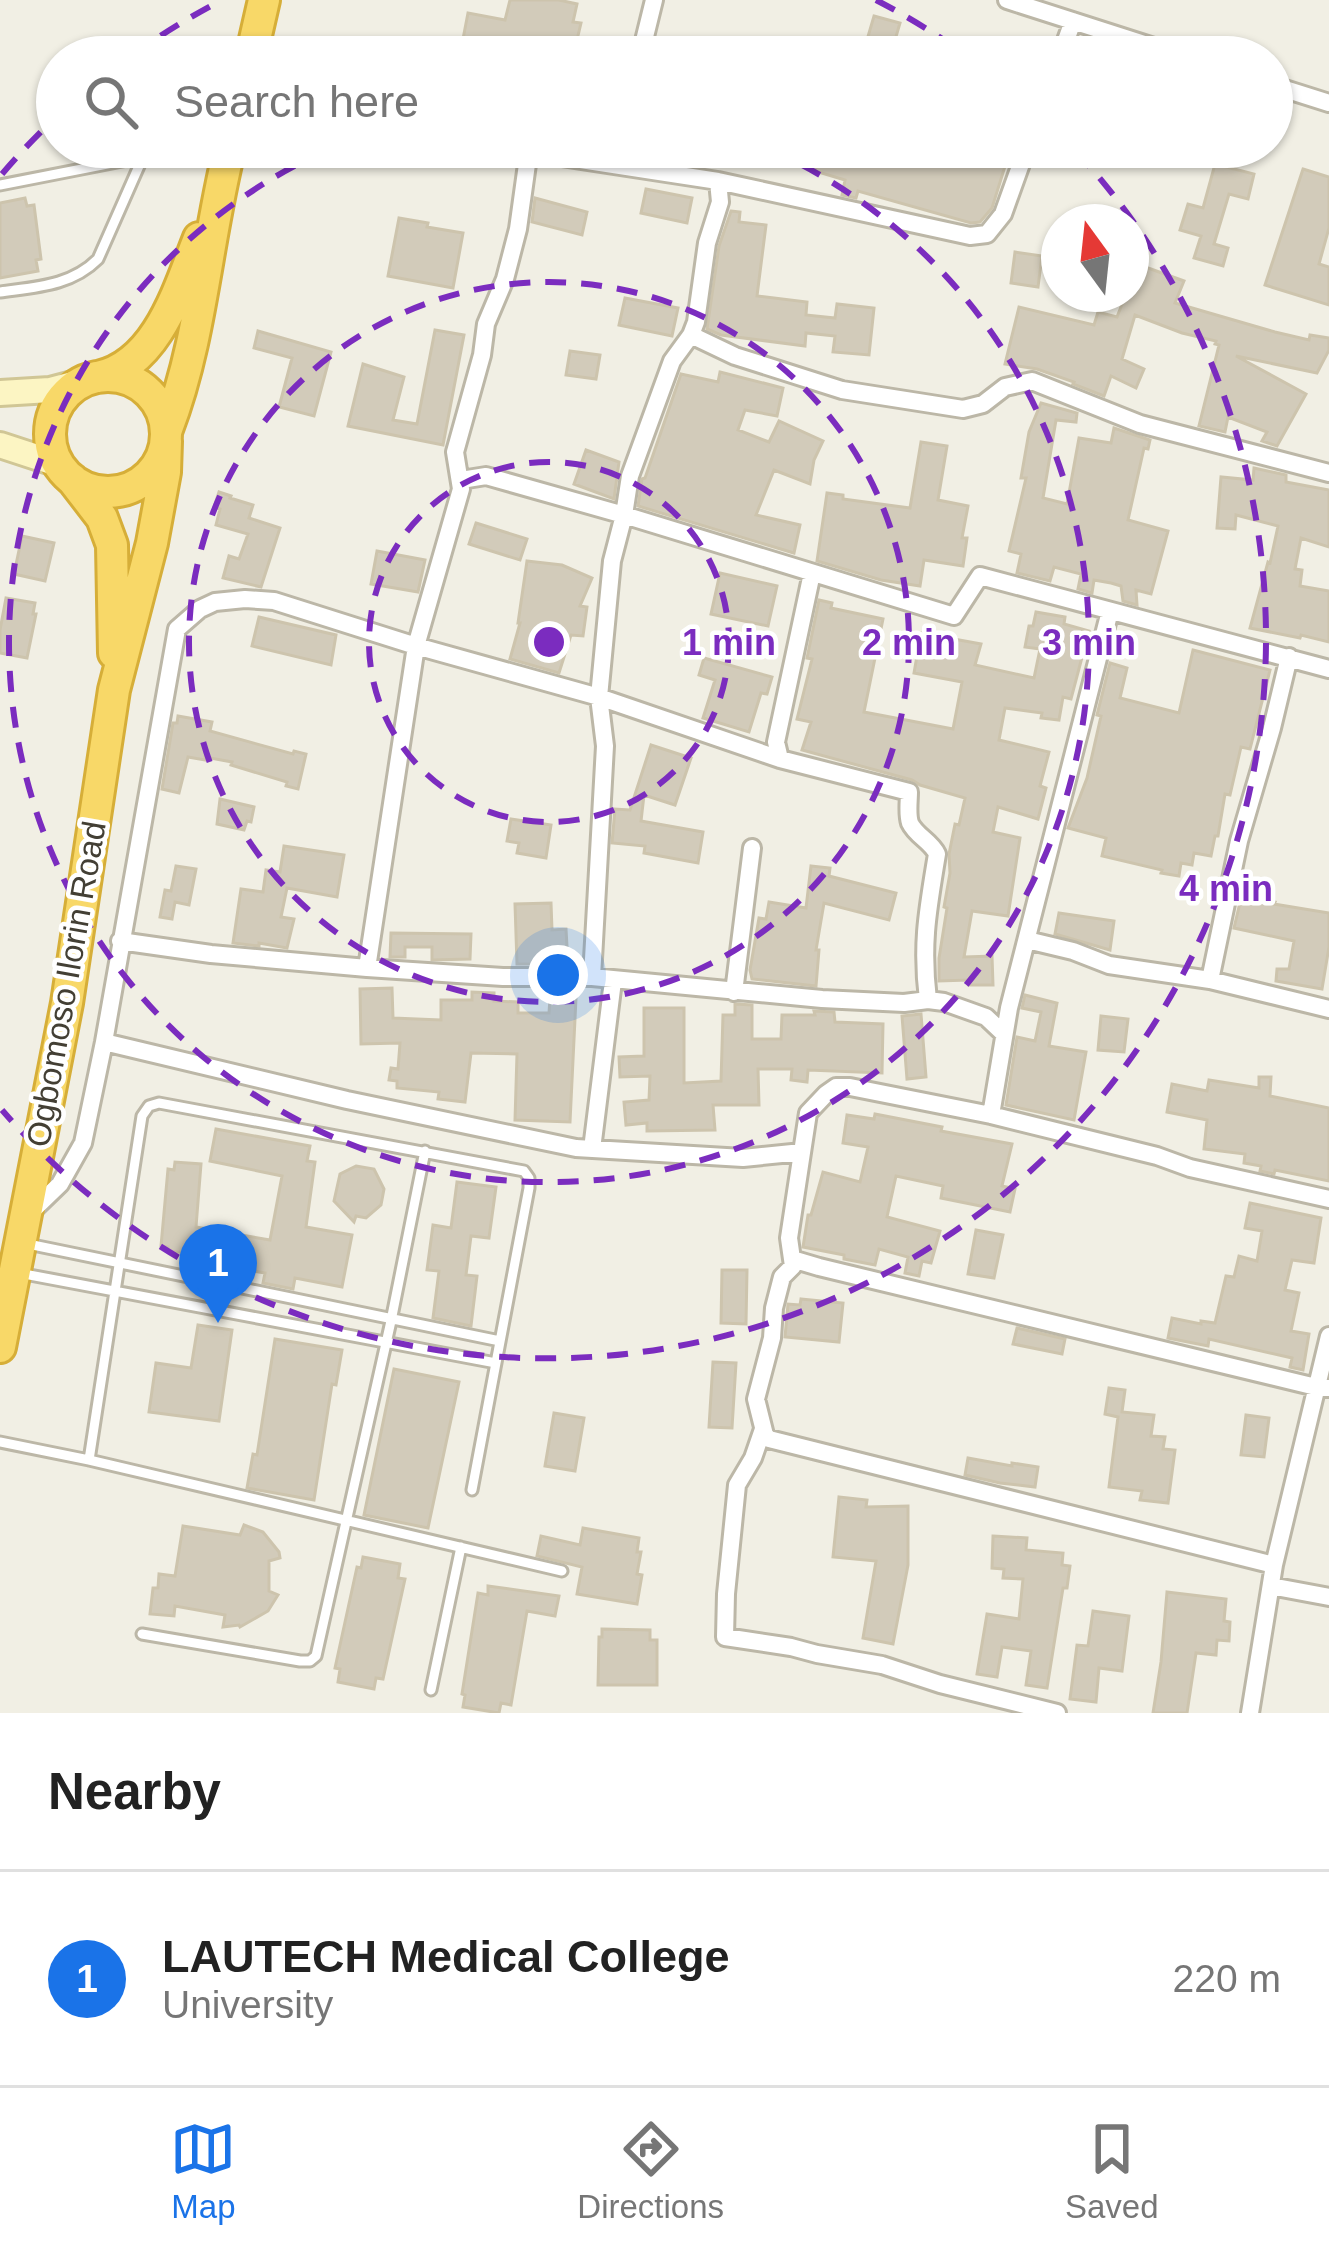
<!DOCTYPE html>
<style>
:root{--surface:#fff;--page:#f2f2f2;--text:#222;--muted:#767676;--line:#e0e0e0;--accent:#1a73e8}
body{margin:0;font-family:Helvetica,sans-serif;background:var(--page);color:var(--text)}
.compass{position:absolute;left:1041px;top:204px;width:108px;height:108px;border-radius:50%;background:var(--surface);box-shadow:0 3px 9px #0004;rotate:345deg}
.you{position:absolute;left:558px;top:975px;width:42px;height:42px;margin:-30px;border:9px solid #fff;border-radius:50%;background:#1a73e8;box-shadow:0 0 0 18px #1a73e833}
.badge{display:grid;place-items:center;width:78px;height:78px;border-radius:50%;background:var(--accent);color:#fff;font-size:39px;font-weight:700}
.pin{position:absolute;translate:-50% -99px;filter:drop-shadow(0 3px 6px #0008)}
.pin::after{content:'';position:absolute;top:63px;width:42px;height:36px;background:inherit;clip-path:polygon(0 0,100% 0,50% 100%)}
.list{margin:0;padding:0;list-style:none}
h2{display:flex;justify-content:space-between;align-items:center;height:156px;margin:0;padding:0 48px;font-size:51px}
h2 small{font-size:39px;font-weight:400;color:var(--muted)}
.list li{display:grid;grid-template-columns:78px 1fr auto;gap:36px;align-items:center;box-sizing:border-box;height:216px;padding:0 48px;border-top:3px solid var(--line)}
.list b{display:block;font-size:45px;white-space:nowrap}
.list p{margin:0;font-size:39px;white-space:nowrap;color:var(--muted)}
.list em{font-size:39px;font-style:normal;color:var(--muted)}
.icon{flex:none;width:66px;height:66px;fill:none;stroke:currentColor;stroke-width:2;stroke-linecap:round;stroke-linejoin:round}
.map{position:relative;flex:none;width:1329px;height:1713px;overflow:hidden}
.search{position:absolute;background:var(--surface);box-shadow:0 3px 9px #0004;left:36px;right:36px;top:36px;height:132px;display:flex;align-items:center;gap:30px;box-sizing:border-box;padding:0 42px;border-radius:66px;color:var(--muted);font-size:45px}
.sheet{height:372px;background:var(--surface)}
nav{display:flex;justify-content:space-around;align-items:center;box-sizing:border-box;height:168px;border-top:3px solid var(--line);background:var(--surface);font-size:33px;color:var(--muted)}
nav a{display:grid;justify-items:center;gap:6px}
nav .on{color:var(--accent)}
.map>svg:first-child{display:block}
.building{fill:#d2cbba;stroke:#cdc4ad;stroke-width:3}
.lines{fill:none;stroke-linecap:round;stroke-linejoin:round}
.lane-casing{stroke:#bcb7a7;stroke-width:15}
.street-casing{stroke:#bcb7a7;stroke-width:22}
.secondary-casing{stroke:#d0c695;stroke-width:30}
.highway-casing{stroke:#d6ae38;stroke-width:36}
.lane{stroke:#fff;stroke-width:9}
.street{stroke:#fff;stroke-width:16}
.secondary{stroke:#fcf5c3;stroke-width:24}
.highway{stroke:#f8d868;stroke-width:30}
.ring{fill:none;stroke:#7b2cbf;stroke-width:6;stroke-dasharray:21 15}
.labels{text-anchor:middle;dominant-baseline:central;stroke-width:9;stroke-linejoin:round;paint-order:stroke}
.street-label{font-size:33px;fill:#433f34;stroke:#fff}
.centre{fill:#7b2cbf;stroke:#fff;stroke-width:6}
.ring-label{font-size:36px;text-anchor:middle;font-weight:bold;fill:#7b2cbf;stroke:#fff;stroke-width:9;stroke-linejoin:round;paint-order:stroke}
</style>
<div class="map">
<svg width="1329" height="1713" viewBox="0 0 1329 1713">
<rect width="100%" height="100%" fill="#f1efe4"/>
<path class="building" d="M510,0H559L577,4L573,22L581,23L576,44L568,43L565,57H559L479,39V42L463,39L468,13L505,20Z
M874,16L900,23L890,57H862Z
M823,147H1011L992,208L980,222L971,223L858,191L856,198L842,195L845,180L815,171Z
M1215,164L1254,174L1248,199L1229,194L1214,244L1228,248L1223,266L1194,258L1201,236L1180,230L1188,204L1203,208Z
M1303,169L1329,177V228L1319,264L1329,267V305L1265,285Z
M646,189L692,198L687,223L641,213Z
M25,198L27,206L34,205L41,259L36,260L38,271L0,278V203Z
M535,198L587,212L582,235L532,222Z
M731,211L740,212L739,222L766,225L757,296L807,302L806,315L835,318L837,304L874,308L869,355L833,352L835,336L806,333L805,346L721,335L707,329L719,246Z
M399,218L428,223L427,227L463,233L453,288L388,276Z
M1015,252L1042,256L1038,287L1011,283Z
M1137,264L1184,281L1175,303L1275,332L1309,340L1310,335L1329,338V350L1317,373L1236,356L1306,394L1277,446L1262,441L1267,432L1228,417L1225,432L1199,426L1219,345L1215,344L1216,341L1182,333L1135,315L1122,359L1144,369L1136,388L1111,376L1104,396L1073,384L1074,382L1037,369L1005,364L1019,307L1094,325L1098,312L1117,317L1126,294H1131V280Z
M625,298L678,308L672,336L619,325Z
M435,330L464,335L443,445L348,426L363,364L404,377L393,420L417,424Z
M258,331L331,352L314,416L279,407L292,358L254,348Z
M570,351L600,355L596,379L566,375Z
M720,372L783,388L777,416L745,410L738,430L769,442L779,421L823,441L814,460L810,484L774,470L756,515L800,525L794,553L638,506L642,479L645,478L681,374L718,382Z
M1041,403L1077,413L1076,422L1056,420L1043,498L1067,504L1079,438L1111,443L1114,428L1150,440L1148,449L1144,448L1128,520L1168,531L1151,594L1136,590L1137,605L1123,601L1121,586L1111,583L1094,580L1092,593L1078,589L1081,574L1054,567L1050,581L1017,573L1021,554L1009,551L1026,478H1021L1029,432Z
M921,442L947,446L938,500L968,506L962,538H967L963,566L924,560L920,586L881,580L817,561L827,493L843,495V499L910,508Z
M586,450L619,462L614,499L574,484Z
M1254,468L1286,475V482L1329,490V547L1301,538L1295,569L1302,570L1300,586L1329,591V642L1301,635L1300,638L1250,628L1268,562L1270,563L1278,526L1236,515L1235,529L1217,528L1221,477L1253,480Z
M219,492L231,496L230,498L253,505L249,518L280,528L261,587L223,578L229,556L239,559L248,534L216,525L220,509L214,507Z
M476,523L527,539L520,560L469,544Z
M22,536L54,543L45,581L14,574Z
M377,551L425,560L418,592L371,584Z
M527,561L562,565L592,578L580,606L587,607L583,636L571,635L559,673L510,659L520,623H518Z
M720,573L777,586L768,626L711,614Z
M6,598L35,603L33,614H36L27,658L0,653V630Z
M819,600L832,603L831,608L883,619L864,712L953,729L962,682L914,673L921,633L981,644L975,665L1034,678L1040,649L1025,647L1029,626H1033L1036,612L1065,617L1064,624L1089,631L1071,699L1063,697L1059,720L1041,718L1042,713L1005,708L999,740L1049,752L1040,786L1046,788L1038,819L998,807L993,832L1020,838L1008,916L972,911L964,957L992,956L993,985H969V980L939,981V958L947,908L944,907L950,873L949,854L955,824L959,825L965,798L920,785L912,780L802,750L811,722L797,719L812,659L807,658Z
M259,617L336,635L331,665L252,646Z
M1193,650L1270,670L1250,749L1241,747L1230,795L1225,794L1218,836H1215L1211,856L1194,853L1192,865L1181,863L1179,876L1161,873L1162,870L1102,856L1106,838L1068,828L1087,778L1101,716L1097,715L1110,663L1127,668L1120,698L1179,713Z
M704,658L772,677L767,694L761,693L749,732L703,718L715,680L699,675Z
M178,716L212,722L210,731L293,754L294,751L306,754L298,789L286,786L287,782L231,765L232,762L205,757V760L188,757L179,793L162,789L173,723H177Z
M651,745L691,758L675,805L644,795L641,821L703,832L698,863L644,853L645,846L612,843L615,809L630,810Z
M220,799L254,807L251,822L247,821L244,830L217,824Z
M511,819L551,825L546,858L517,853L519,843L507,841Z
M284,846L344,855L337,897L287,888L281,917L294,919L287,948L259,943V946L233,943L241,889L263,892L266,870L280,872Z
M176,866L196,869L189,905L175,902L172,919L160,917L165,890L171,891Z
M811,866L830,868L829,876L896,893L889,920L824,903L816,950H819L816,986L752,979L750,970L759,918L766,919L769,902L806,908Z
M1242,894L1275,902L1274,904L1329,913V947L1322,989L1276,981L1277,969H1289L1294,941L1234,928Z
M551,903L552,930L566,929L568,964H517L515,904Z
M1059,913L1114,921L1110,950L1055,934Z
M391,933L471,934L470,959L432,960V947H405V957H390Z
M392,988L393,1018L441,1020V1000H472V992L494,993V1001L518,1002V1013H549L550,998H576L570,1122L515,1120L517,1054L471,1053L465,1102L438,1099L439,1092L397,1088V1081L389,1080L391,1068L398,1069L400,1043L361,1044L360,989Z
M1025,995L1057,1003L1049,1046L1086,1052L1074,1120L1006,1105L1017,1037L1035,1041L1041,1012L1022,1008Z
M735,1004L752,1005V1039H781L782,1015H815L814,1011L834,1012L835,1022L883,1024L882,1073L808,1070L807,1082L791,1080L792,1069H758L759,1105H713L715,1130L647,1131V1123L626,1125L624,1102L649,1100L650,1076L620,1077L619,1057L644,1056V1008H684V1083L721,1081L723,1015H735Z
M921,1014L926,1077L907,1079L902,1016Z
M1101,1016L1128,1019L1124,1052L1098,1050Z
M1259,1077H1271L1270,1096L1329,1108V1181L1275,1170L1274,1174L1260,1171L1261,1166L1244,1163L1245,1154L1204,1149L1207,1120L1167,1112L1172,1084L1207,1091L1209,1080L1259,1088Z
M875,1114L942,1127L941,1131L1012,1144L1002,1186L1015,1189L1010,1212L941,1198L943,1186L896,1176L887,1217L940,1231L931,1263L922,1261L919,1276L905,1273L908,1257L879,1249L875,1265L844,1259V1255L803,1247L808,1215H811L823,1172L860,1182L868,1147L843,1143L847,1115L874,1119Z
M216,1129L310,1146L307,1161L315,1162L306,1227L352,1235L342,1287L295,1278L293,1289L263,1283L265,1273L195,1261L197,1254L168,1251V1247L161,1246L168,1169L174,1170L175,1162L201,1164L196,1227L270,1240L282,1176L210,1161Z
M356,1166L374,1169L384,1189L381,1205L366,1218L356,1216L354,1222L334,1201L340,1174Z
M457,1182L496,1187L489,1238L471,1236L466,1275L477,1276L471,1326L433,1318L439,1271L427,1270L433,1225L451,1228Z
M1250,1203L1321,1218L1314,1263L1292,1260L1285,1290L1299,1293L1291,1331L1309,1334L1303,1370L1290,1367L1292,1358L1209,1339L1208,1346L1168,1338L1172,1318L1201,1324V1321L1215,1323L1226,1276L1234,1277L1239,1256L1257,1261L1262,1231L1245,1228Z
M976,1230L1003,1235L994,1278L968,1274Z
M722,1270H747L746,1324L721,1323Z
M801,1299L843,1303L839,1342L785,1337L788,1304L800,1305Z
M198,1325L232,1330L219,1421L149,1412L156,1363L191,1368Z
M1017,1328L1065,1339L1062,1354L1013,1344Z
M275,1339L342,1350L336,1385L332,1384L314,1500L247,1488L253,1454L257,1455Z
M713,1362L736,1363L732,1428L709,1427Z
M394,1369L459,1382L428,1528L364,1515Z
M1109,1388L1125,1390L1122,1412L1154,1415L1151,1436L1165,1437L1163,1449L1175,1450L1168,1503L1140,1500L1142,1491L1109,1487L1118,1417L1105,1414Z
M554,1413L584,1418L575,1471L545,1466Z
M1246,1415L1269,1418L1264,1457L1241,1455Z
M968,1458L1012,1466V1463L1038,1467L1035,1487L1000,1483L965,1475Z
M839,1497L867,1500L866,1507L908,1506V1565L893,1644L863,1638L876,1561L833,1557Z
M244,1525L263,1532L279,1552L280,1558L269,1561V1591L278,1595L268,1611L240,1627L239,1625L223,1627L225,1615L175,1606L174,1616L150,1614L153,1588H158L159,1574L175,1576L183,1526L240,1535Z
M583,1528L639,1538L637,1552H641L637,1574L642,1575L637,1604L577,1594L582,1567L537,1556L541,1536L580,1545Z
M993,1536L1027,1538L1026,1550L1063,1553L1062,1565L1070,1566L1067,1588H1063L1047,1688L1026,1685L1031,1651L1002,1647L997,1677L977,1674L987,1614L1019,1619L1023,1579L1003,1578L1004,1569L992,1568Z
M363,1557L400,1564L398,1578L405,1579L383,1679L376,1678L374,1689L338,1682L340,1669L335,1668L357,1567L361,1568Z
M488,1586L559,1596L555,1616L527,1611L511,1705L501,1703L499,1713L463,1707L465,1695L462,1694L478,1593L488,1595Z
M1167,1592L1226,1599L1224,1621L1230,1622L1229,1641L1217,1640L1216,1655L1196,1653L1187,1713H1153L1161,1662Z
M1093,1611L1129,1616L1122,1671L1099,1668L1096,1702L1070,1699L1077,1645L1088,1646Z
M602,1629L650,1630V1640H657V1685H598L599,1637H602Z"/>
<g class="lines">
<defs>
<path id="lane" d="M478,54L492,57
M187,147H223
M0,185L143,157
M0,292C36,287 71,286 98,259L143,157L159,147
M23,1243L500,1341
M19,1273L496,1363
M0,1442L89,1460L562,1571
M89,1460L142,1116L149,1106L159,1103L524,1171L529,1178V1188L472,1490
M142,1634L300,1661H310L316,1656L391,1321L425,1151
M431,1690L461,1547"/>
<path id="street" d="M1007,0L1185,57
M640,57L654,0
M1060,57L1073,21
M1272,85L1329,103
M691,335L735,356L842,390L963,409L983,404L1005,387L1032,381L1140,424L1329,473
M461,480L486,476L624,515L954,616L980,576L1329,669
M780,759L776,742L812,573
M1027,940L1073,951L1109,965L1210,980L1329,1009
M120,941L211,954L367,968L503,977H592L822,999L904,1003L928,1000L944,1002L986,1017L1004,1034
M367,968L416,646L461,489L455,452L482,355L486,324L505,279L518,229L528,157L535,153L718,181L970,236L987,234L1003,214L1027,147
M592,977L605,746L599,697L612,561L624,515L630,476L672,361L691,335L696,322L707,243L720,202L718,181
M1210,980L1239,841L1272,728L1289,657
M734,992L752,848
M104,1042L347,1100L576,1148L743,1158L802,1152
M991,1115L1009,1008L1110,611
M592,1149L613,981
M1329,1199L1190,1168L1157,1156L991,1115L850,1087H836L826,1094L808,1113L789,1238L792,1259L819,1267L1316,1387L1329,1388
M30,1213L60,1184L83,1143L104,1042L177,629L200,609L215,602L245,599L274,601L416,646L599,697L780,759L909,792C909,801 907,814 910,823C916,836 931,841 937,854C928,909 921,943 928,1000
M792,1259L793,1266L782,1277L774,1308L772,1338L756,1399L765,1435L769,1439L1274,1565
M763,1429L753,1458L737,1485L726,1594L725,1637L791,1647L817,1654L882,1665L940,1684L1057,1713
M1271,1586L1329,1597
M1250,1713L1274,1565L1329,1336"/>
<path id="secondary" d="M0,393L50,390L84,381
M0,445L58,464"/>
<path id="highway" d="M251,57L264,0
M50 434a58 58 0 1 1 116 0a58 58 0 1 1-116 0Z
M98,377C158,364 179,288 199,238
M167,429C202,338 206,241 230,147
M72,479L102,518L112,545L114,653
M0,1347L67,1003L114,690L152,543L165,472L166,441"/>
</defs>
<use href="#lane" class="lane-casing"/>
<use href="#street" class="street-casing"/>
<use href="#secondary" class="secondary-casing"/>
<use href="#highway" class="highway-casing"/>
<use href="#lane" class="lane"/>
<use href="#street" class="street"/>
<use href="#secondary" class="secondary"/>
<use href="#highway" class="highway"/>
</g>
<g class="ring">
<circle cx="549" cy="642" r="180"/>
<circle cx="549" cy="642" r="360"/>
<path d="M769 149A540 540 0 1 1 329 149"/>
<path d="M2 174A720 720 0 0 1 53 120M131 56A720 720 0 0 1 222 0M876 0A720 720 0 0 1 967 56M1076 151A720 720 0 1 1 2 1110"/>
</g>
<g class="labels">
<g class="street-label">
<text transform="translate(66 984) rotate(-80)">Ogbomoso Ilorin Road</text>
</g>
</g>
<circle cx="549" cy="642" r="18" class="centre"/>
<g class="ring-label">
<text x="729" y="655">1 min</text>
<text x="909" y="655">2 min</text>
<text x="1089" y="655">3 min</text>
<text x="1226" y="901">4 min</text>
</g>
</svg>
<svg class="compass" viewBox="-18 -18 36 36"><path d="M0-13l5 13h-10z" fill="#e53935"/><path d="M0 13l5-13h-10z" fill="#767676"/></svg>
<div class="you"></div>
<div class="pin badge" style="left:218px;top:1323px">1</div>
<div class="search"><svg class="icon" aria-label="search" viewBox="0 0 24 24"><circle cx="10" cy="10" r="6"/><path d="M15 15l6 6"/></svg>Search here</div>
</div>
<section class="sheet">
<h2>Nearby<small></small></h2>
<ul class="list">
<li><span class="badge">1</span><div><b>LAUTECH Medical College</b><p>University</p></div><em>220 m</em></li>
</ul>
</section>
<nav>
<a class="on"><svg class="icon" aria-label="map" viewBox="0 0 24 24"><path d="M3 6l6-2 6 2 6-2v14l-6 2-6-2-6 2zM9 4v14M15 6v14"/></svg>Map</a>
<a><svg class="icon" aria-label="directions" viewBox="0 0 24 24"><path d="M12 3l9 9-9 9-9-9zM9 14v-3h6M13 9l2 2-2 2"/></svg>Directions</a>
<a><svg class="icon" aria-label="saved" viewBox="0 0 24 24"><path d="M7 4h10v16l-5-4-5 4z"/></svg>Saved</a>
</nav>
